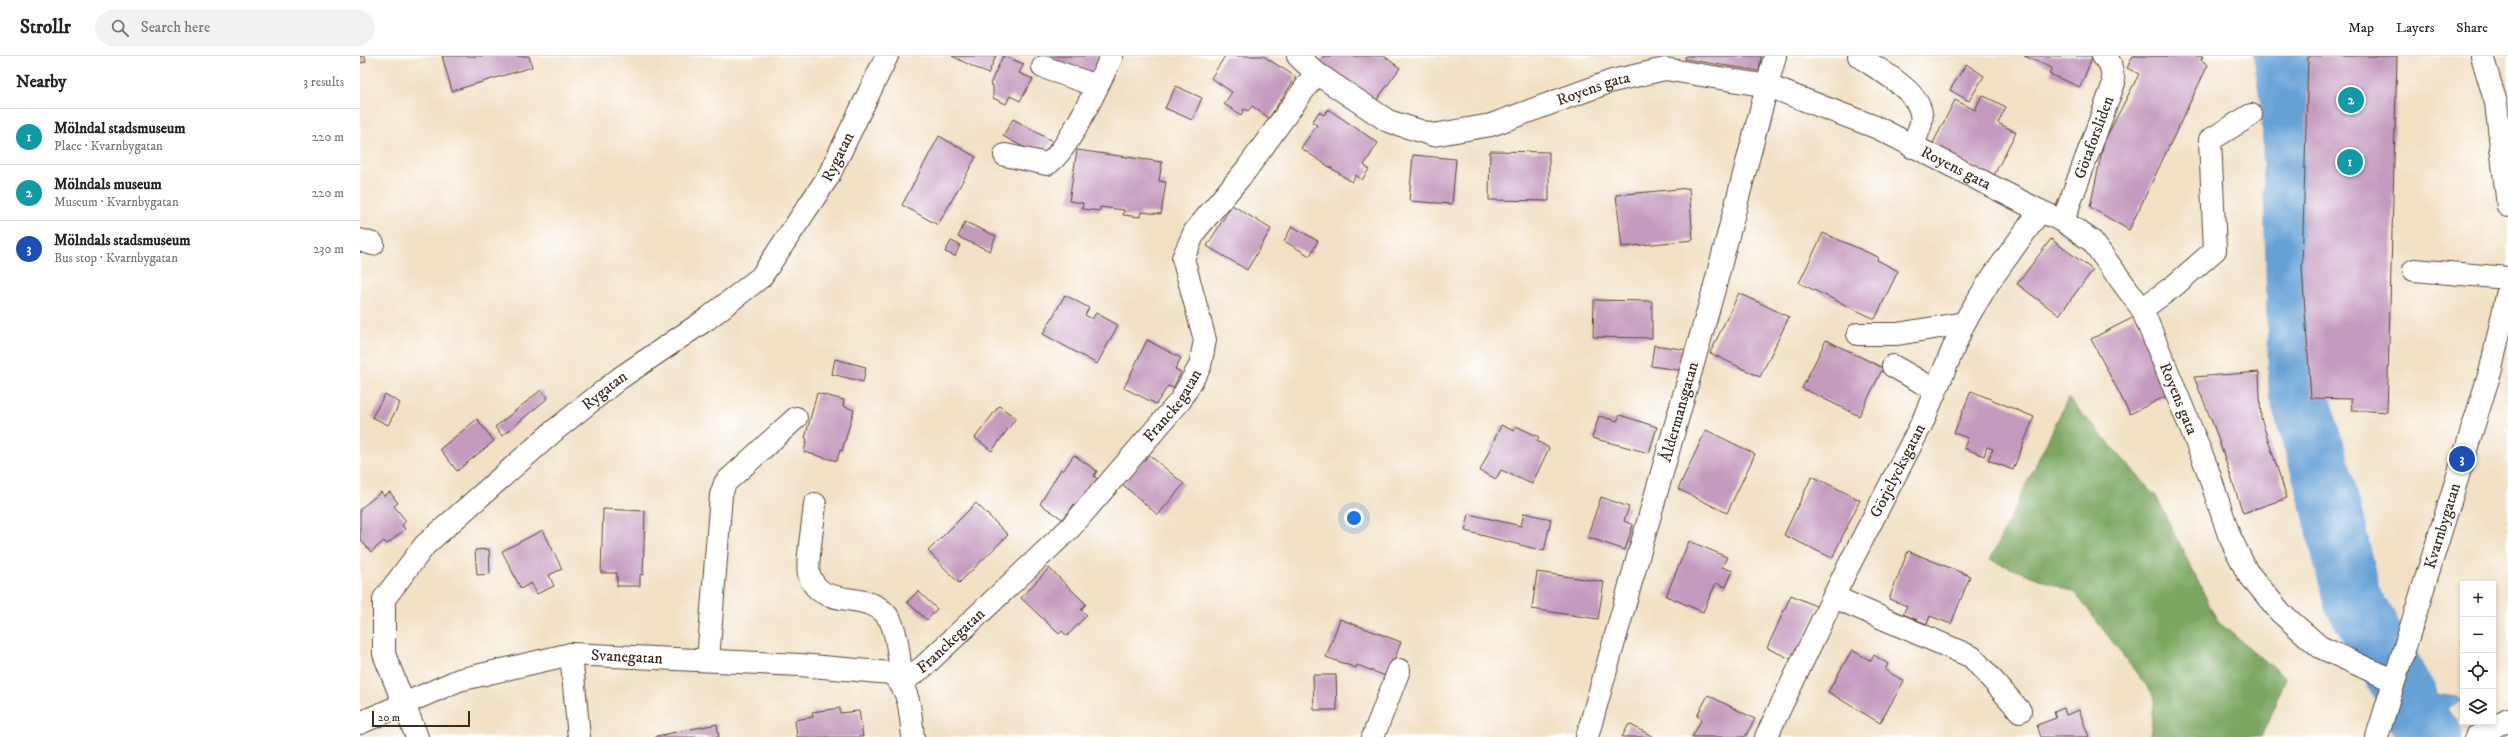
<!DOCTYPE html>
<meta charset="utf-8">
<style>
:root{--surface:#fff;--page:#f2f2f2;--text:#222;--muted:#767676;--line:#e0e0e0;--accent:#ea580c}
body{margin:0;font-family:"IM FELL DW Pica",serif;background:var(--page);color:var(--text)}
.controls{position:absolute;right:12px;bottom:12px;display:grid;overflow:hidden;border-radius:0px;box-shadow:0 2px 6px #0003}
.controls button{width:36px;height:36px;display:grid;place-items:center;padding:0;border:0;border-bottom:1px solid var(--line);background:var(--surface);color:var(--text);font:20px sans-serif}
.scale{position:absolute;left:12px;bottom:10px;width:98px;box-sizing:border-box;padding-left:4px;border:2px solid #3b2a1e;border-top:0;font-size:11px;line-height:14px;white-space:nowrap;color:#3b2a1e;-webkit-text-stroke:3px #fff;paint-order:stroke}
.you{position:absolute;left:994px;top:462px;width:14px;height:14px;margin:-10px;border:3px solid #fff;border-radius:50%;background:#1a73e8;box-shadow:0 0 0 6px #1a73e833}
.badge{display:grid;place-items:center;width:26px;height:26px;border-radius:50%;background:var(--accent);color:#fff;font-size:13px;font-weight:700}
.pin{position:absolute;translate:-50% -50%;border:2px solid #fff;box-shadow:0 1px 4px #0006}
.list{margin:0;padding:0;list-style:none}
h2{display:flex;justify-content:space-between;align-items:center;height:52px;margin:0;padding:0 16px;font-size:17px}
h2 small{font-size:13px;font-weight:400;color:var(--muted)}
.list li{display:grid;grid-template-columns:26px 1fr auto;gap:12px;align-items:center;box-sizing:border-box;height:56px;padding:0 16px;border-top:1px solid var(--line)}
.list b{display:block;font-size:15px;white-space:nowrap}
.list p{margin:0;font-size:13px;white-space:nowrap;color:var(--muted)}
.list em{font-size:13px;font-style:normal;color:var(--muted)}
.icon{flex:none;width:22px;height:22px;fill:none;stroke:currentColor;stroke-width:2;stroke-linecap:round;stroke-linejoin:round}
.map{position:relative;flex:none;width:2148px;height:681px;overflow:hidden}
header{display:flex;align-items:center;gap:24px;box-sizing:border-box;height:56px;padding:0 20px;background:var(--surface);border-bottom:1px solid var(--line)}
header strong{font-size:19px}
nav{display:flex;gap:22px;margin-inline-start:auto;font-size:14px}
.search{width:280px;height:36px;background:var(--page);display:flex;align-items:center;gap:10px;box-sizing:border-box;padding:0 14px;border-radius:22px;color:var(--muted);font-size:15px}
main{display:flex}
aside{flex:1;background:var(--surface)}
.map>svg:first-child{display:block}
.forest{fill:#7ba760;stroke:#5b683f}
.water{fill:#66a1d6;stroke:#50667a}
.pier{fill:#f2e1c5}
.lines{fill:none;stroke-linecap:round;stroke-linejoin:round}
.river{stroke:#66a1d6;stroke-width:59}
.building{fill:#c49abe}
.minor-casing{stroke:#564537;stroke-width:24}
.minor{stroke:#fff;stroke-width:22}
.labels{text-anchor:middle;dominant-baseline:central;stroke-width:3;stroke-linejoin:round;paint-order:stroke}
.street-label{font-size:16px;fill:#3b2a1e;stroke:#fff}
</style>
<header>
<strong>Strollr</strong>
<div class="search"><svg class="icon" aria-label="search" viewBox="0 0 24 24"><circle cx="10" cy="10" r="6"/><path d="M15 15l6 6"/></svg>Search here</div>
<nav><a>Map</a><a>Layers</a><a>Share</a></nav>
</header>
<main>
<aside>
<h2>Nearby<small>3 results</small></h2>
<ul class="list">
<li><span class="badge" style="background:#0f9aa8">1</span><div><b>Mölndal stadsmuseum</b><p>Place · Kvarnbygatan</p></div><em>220 m</em></li>
<li><span class="badge" style="background:#0f9aa8">2</span><div><b>Mölndals museum</b><p>Museum · Kvarnbygatan</p></div><em>220 m</em></li>
<li><span class="badge" style="background:#1a4fb4">3</span><div><b>Mölndals stadsmuseum</b><p>Bus stop · Kvarnbygatan</p></div><em>230 m</em></li>
</ul>
</aside>
<div class="map">
<svg width="2148" height="681" viewBox="0 0 2148 681">
<rect width="100%" height="100%" fill="#fff"/>
<filter id="ink" filterUnits="userSpaceOnUse"><feTurbulence type="fractalNoise" baseFrequency=".025" numOctaves="2"/><feDisplacementMap in="SourceGraphic" scale="8" xChannelSelector="R" yChannelSelector="G"/><feConvolveMatrix kernelMatrix="1 2 1 2 8 2 1 2 1" color-interpolation-filters="sRGB"/></filter>
<filter id="wash" filterUnits="userSpaceOnUse"><feTurbulence type="fractalNoise" baseFrequency=".012" numOctaves="4" result="noise"/><feDisplacementMap in="SourceGraphic" scale="16" xChannelSelector="R" yChannelSelector="G"/><feGaussianBlur stdDeviation="0.9" result="paint"/><feColorMatrix in="noise" values="0 0 0 0 0 0 0 0 0 0 0 0 0 0 0 0 0 1.4 0 .05"/><feComposite in="paint" operator="in"/></filter>
<g filter="url(#wash)">
<rect width="100%" height="100%" fill="#f2e1c5"/>
<path class="forest" d="M1708,342L1796,440L1858,566L1926,622L1901,681H1790L1795,641L1715,537L1630,504Z"/>
<path class="water" d="M2075,637L2095,640L2103,645V666L2061,681L2054,663L2060,644Z"/>
<path class="pier" d="M2103,645V666H2129L2133,681H2059L2056,672Z"/>
<g class="lines">
<path class="river" d="M1923,0L1931,55L1938,337L1968,439L1992,541L2058,661L2073,681"/>
</g>
<g id="blocks">
<path class="building" d="M0,0H5L6,6L0,7Z
M82,0H169L172,11L92,35Z
M592,0H636L628,18Z
M643,0L664,8L659,17L673,23L660,45L650,40L646,48L633,42V30L630,28Z
M686,0H741L730,25L684,4Z
M865,0H903L936,21L909,62L892,50L888,55L884,53L881,59L864,48L872,36L851,22Z
M964,0H1024L1040,12L1013,49L958,8Z
M1326,0H1401L1399,15L1325,3Z
M1664,0H1733L1720,31L1689,18L1692,12Z
M1773,0H1843L1841,4L1848,9L1769,174L1730,151L1744,86L1779,18L1767,12Z
M1948,0H2037L2027,356L1992,354L1991,343L1951,342L1942,212Z
M1606,8L1624,20L1609,45L1590,34Z
M816,30L842,42L832,64L805,52Z
M1622,39L1646,51L1638,67L1656,76L1633,121L1572,89L1595,44L1615,54Z
M968,53L1018,87L1004,109L1009,113L1002,124L996,119L992,126L941,92L957,69L952,66L959,56L964,59Z
M653,63L692,85L683,102L643,80Z
M579,80L616,101L578,169L542,149Z
M717,94L802,106L799,125L806,126L801,158L781,156L780,161L763,159L764,154L740,151V155L722,153L723,147L709,145Z
M1130,95L1189,96V145L1129,144Z
M1053,99L1096,103L1092,148L1049,145Z
M1329,132L1333,184L1262,191L1256,139Z
M872,149L911,173L887,214L847,190Z
M605,166L636,180L630,195L598,181Z
M932,170L958,185L950,200L924,185Z
M1463,177L1518,201L1517,204L1538,215L1515,263L1439,227Z
M1691,183L1733,214L1699,259L1657,228Z
M591,185L600,189L595,200L585,196Z
M1379,237L1429,261L1400,321L1350,297Z
M705,239L729,252L725,259L732,263L736,257L758,269L737,308L683,278Z
M1234,244L1292,245V282L1233,281Z
M1774,261L1812,337L1770,358L1731,283Z
M787,284L821,302L815,313L821,316L813,332L808,330L796,348L764,332Z
M1466,284L1523,312L1499,360L1442,332Z
M1294,289L1328,294L1325,315L1291,310Z
M475,303L506,311L503,326L472,318Z
M1899,316L1901,362L1927,442L1883,457L1856,376L1834,321Z
M181,334L188,342L142,380L135,371Z
M1611,335L1674,361L1653,414L1628,404L1633,393L1627,391L1624,400L1604,392L1608,382L1594,377Z
M457,337L484,344L483,350L494,354L482,395L480,394L477,405L444,396L447,383L445,382Z
M25,338L40,347L28,369L12,361Z
M639,350L656,362L632,395L615,382Z
M1260,359L1297,371L1289,397L1232,382L1239,360L1257,365Z
M117,363L134,385L97,415L80,393Z
M1141,369L1154,375L1156,370L1179,381L1177,385L1189,392L1172,428L1141,414L1136,423L1120,415Z
M1346,374L1395,398L1367,457L1318,433Z
M788,398L824,428L798,459L762,428Z
M714,399L737,415L734,420L738,424L719,451L714,448L704,464L680,448L701,413L703,415Z
M1452,420L1500,444L1472,502L1424,479Z
M21,436L24,440L30,436L38,447L34,450L46,465L42,469L45,473L27,488L24,485L11,496L0,483V453Z
M1241,441L1269,451L1264,465L1273,469L1265,494L1227,481Z
M616,447L648,479L599,527L568,495Z
M243,453L285,455L283,519L280,518V530H257V517H241Z
M1164,457L1191,463L1184,495L1105,475L1109,458L1161,470Z
M183,474L202,513L189,519L194,530L177,538L171,527L161,533L142,495Z
M1329,485L1367,501L1362,511L1373,515L1366,531L1356,527L1343,556L1306,540Z
M129,493L130,518L117,519L115,494Z
M1548,495L1610,520L1591,568L1570,560L1567,568L1543,558L1547,550L1529,543Z
M689,512L726,548L721,554L727,559L707,580L702,575L699,578L661,542Z
M1177,516L1244,526L1238,563L1172,553Z
M558,535L577,553L567,564L547,546Z
M1431,539L1458,551L1433,604L1407,592Z
M980,563L1041,586L1028,621L997,609L996,612L966,601Z
M1492,594L1511,605L1514,599L1528,608L1525,614L1544,625L1520,667L1468,636Z
M953,619H976L977,654H954Z
M1348,639L1395,663L1385,681H1332L1342,663L1337,660Z
M480,652V657L499,655L503,681H437L435,664L453,661L452,656Z
M1704,652L1706,659L1719,654L1729,681H1681L1677,669L1696,662L1694,656Z
M357,668L359,681H296V680Z
M1269,668L1294,681H1262Z"/>
</g>
</g>
<g filter="url(#ink)">
<use href="#blocks" fill-opacity="0" stroke="#564537" stroke-width="1"/>
<g class="lines">
<defs>
<g id="minor">
<path id="s1" d="M938,0L956,17L1028,65L1073,79L1131,69L1252,25L1305,13L1408,30L1518,72L1680,155L1703,165L1732,185L1782,253L1847,412L1869,479L1887,516L1921,557L1960,591L2034,625"/>
<path d="M1499,0C1519,15 1567,37 1561,67C1559,75 1555,83 1552,91"/>
<path d="M2122,0L2136,47L2148,150"/>
<path d="M683,11L737,30"/>
<path d="M645,99L687,108C708,97 740,24 752,0"/>
<path id="s2" d="M1703,165L1754,27L1750,7L1743,0"/>
<path d="M0,184L13,188"/>
<path d="M2054,214L2148,222"/>
<path d="M1782,253L1814,230L1855,194L1850,84L1891,59"/>
<path d="M1498,278H1537L1604,267"/>
<path d="M1533,310L1575,334"/>
<path d="M455,448C454,463 446,507 449,518C461,558 513,529 531,566C539,584 539,607 542,626"/>
<path d="M1474,541L1612,601L1660,655"/>
<path d="M211,598L219,681"/>
<path d="M348,604L361,439L365,427L436,362"/>
<path id="s3" d="M542,626L563,611L711,471L820,345L840,310L845,284L823,202L835,175L886,114L956,17"/>
<path id="s4" d="M0,667L99,624L211,598L440,609L531,617C551,634 550,656 553,681"/>
<path id="s5" d="M57,681L24,598V543L65,489L195,374L260,322L347,263L401,221L468,121L527,0"/>
<path d="M1013,681L1039,614"/>
<path id="s6" d="M1227,681L1353,237L1415,0"/>
<path id="s7" d="M1406,681L1484,519L1562,367L1604,267L1629,226L1680,155"/>
<path id="s8" d="M2017,681L2131,313L2148,235"/>
<path d="M2116,681L2148,663"/>
</g>
</defs>
<use href="#minor" class="minor-casing"/>
<use href="#minor" class="minor"/>
</g>
</g>
<g class="labels">
<g class="street-label">
<text stroke="none"><textPath href="#s1" startOffset="326">Royens gata</textPath></text>
<text stroke="none"><textPath href="#s2" startOffset="89">Götaforsliden</textPath></text>
<text stroke="none"><textPath href="#s5" startOffset="785">Rygatan</textPath></text>
<text stroke="none"><textPath href="#s1" startOffset="710">Royens gata</textPath></text>
<text stroke="none"><textPath href="#s5" startOffset="449">Rygatan</textPath></text>
<text stroke="none"><textPath href="#s1" startOffset="1046">Royens gata</textPath></text>
<text stroke="none"><textPath href="#s3" startOffset="388">Franckegatan</textPath></text>
<text stroke="none"><textPath href="#s6" startOffset="338">Åldermansgatan</textPath></text>
<text stroke="none"><textPath href="#s7" startOffset="297">Görjelycksgatan</textPath></text>
<text stroke="none"><textPath href="#s8" startOffset="221">Kvarnbygatan</textPath></text>
<text stroke="none"><textPath href="#s3" startOffset="64">Franckegatan</textPath></text>
<text stroke="none"><textPath href="#s4" startOffset="279">Svanegatan</textPath></text>
</g>
</g>
</svg>
<div class="controls">
<button>+</button>
<button>−</button>
<button><svg class="icon" aria-label="locate" viewBox="0 0 24 24"><circle cx="12" cy="12" r="6"/><path d="M12 2v4M12 18v4M2 12h4M18 12h4"/></svg></button>
<button><svg class="icon" aria-label="layers" viewBox="0 0 24 24"><path d="M12 4l9 5-9 5-9-5zM3 14l9 5 9-5"/></svg></button>
</div>
<div class="scale">20 m</div>
<div class="you"></div>
<div class="pin badge" style="left:1990px;top:106px;background:#0f9aa8">1</div>
<div class="pin badge" style="left:1991px;top:44px;background:#0f9aa8">2</div>
<div class="pin badge" style="left:2102px;top:403px;background:#1a4fb4">3</div>
</div>
</main>
